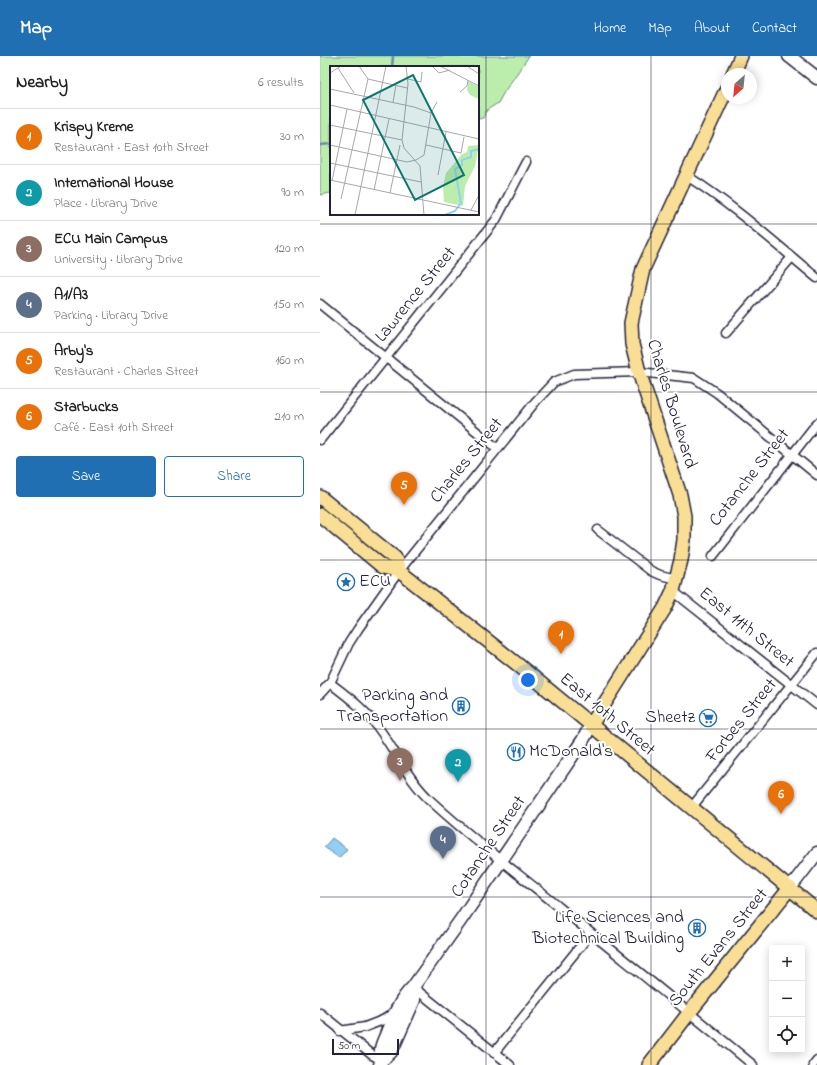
<!DOCTYPE html>
<meta charset="utf-8">
<style>
:root{--surface:#fff;--page:#f2f2f2;--text:#222;--muted:#767676;--line:#e0e0e0;--accent:#1f6fb2}
body{margin:0;font-family:"Indie Flower",sans-serif;background:var(--page);color:var(--text)}
.controls{position:absolute;right:12px;bottom:12px;display:grid;overflow:hidden;border-radius:4px;box-shadow:0 2px 10px #0003}
.controls button{width:36px;height:36px;display:grid;place-items:center;padding:0;border:0;border-bottom:1px solid var(--line);background:var(--surface);color:var(--text);font:20px sans-serif}
.compass{position:absolute;left:401px;top:12px;width:36px;height:36px;border-radius:50%;background:var(--surface);box-shadow:0 2px 10px #0003;rotate:207deg}
.scale{position:absolute;left:12px;bottom:10px;width:67px;box-sizing:border-box;padding-left:4px;border:2px solid #22223b;border-top:0;font-size:11px;line-height:14px;white-space:nowrap;color:#22223b;-webkit-text-stroke:3px #fff;paint-order:stroke}
.you{position:absolute;left:208px;top:624px;width:14px;height:14px;margin:-10px;border:3px solid #fff;border-radius:50%;background:#1a73e8;box-shadow:0 0 0 6px #1a73e833}
.badge{display:grid;place-items:center;width:26px;height:26px;border-radius:50%;background:var(--accent);color:#fff;font-size:13px;font-weight:700}
.pin{position:absolute;translate:-50% -33px;filter:drop-shadow(0 1px 2px #0008)}
.pin::after{content:'';position:absolute;top:21px;width:14px;height:12px;background:inherit;clip-path:polygon(0 0,100% 0,50% 100%)}
.list{margin:0;padding:0;list-style:none}
h2{display:flex;justify-content:space-between;align-items:center;height:52px;margin:0;padding:0 16px;font-size:17px}
h2 small{font-size:13px;font-weight:400;color:var(--muted)}
.list li{display:grid;grid-template-columns:26px 1fr auto;gap:12px;align-items:center;box-sizing:border-box;height:56px;padding:0 16px;border-top:1px solid var(--line)}
.list b{display:block;font-size:15px;white-space:nowrap}
.list p{margin:0;font-size:13px;white-space:nowrap;color:var(--muted)}
.list em{font-size:13px;font-style:normal;color:var(--muted)}
.actions{display:flex;gap:8px;padding:12px 16px}
.actions a{flex:1;padding:9px 0;border:1px solid var(--accent);border-radius:4px;text-align:center;font-size:14px;color:var(--accent)}
.actions .main{background:var(--accent);color:#fff}
.icon{flex:none;width:22px;height:22px;fill:none;stroke:currentColor;stroke-width:2;stroke-linecap:round;stroke-linejoin:round}
.map{position:relative;flex:none;width:497px;height:1009px;overflow:hidden}
header{display:flex;align-items:center;gap:24px;box-sizing:border-box;height:56px;padding:0 20px;background:var(--accent);color:#fff}
header strong{font-size:19px}
nav{display:flex;gap:22px;margin-inline-start:auto;font-size:14px}
main{display:flex}
aside{flex:1;background:var(--surface)}
.map>svg:first-child{display:block}
.green{fill:#bbedad;stroke:#6e8874}
.water{fill:#93cff3;stroke:#668aa9}
.lines{fill:none;stroke-linecap:round;stroke-linejoin:round}
.stream{stroke:#668aa9;stroke-width:2.5}
.street-casing{stroke:#22223b;stroke-width:11}
.secondary-casing{stroke:#22223b;stroke-width:15}
.primary-casing{stroke:#22223b;stroke-width:16}
.street{stroke:#fff;stroke-width:8}
.secondary{stroke:#fff;stroke-width:12}
.primary{stroke:#f9df96;stroke-width:13}
.grid{fill:none;stroke:#22223b;stroke-width:1;stroke-opacity:0.55}
.labels{text-anchor:middle;dominant-baseline:central;stroke-width:4;stroke-linejoin:round;paint-order:stroke}
.street-label{font-size:18px;fill:#22223b;stroke:#fff}
.poi-label{font-size:18px;fill:#22223b;stroke:#fff;text-anchor:end}
.inset-river{fill:none;stroke:#93cff3;stroke-width:2}
.inset-road{fill:none;stroke:#a7a7b1;stroke-width:1}
.view{fill:#0f766e;fill-opacity:0.15;stroke:#0f766e;stroke-width:2}
.inset-edge{fill:none;stroke:#22223b;stroke-width:2}
</style>
<header>
<strong>Map</strong>
<nav><a>Home</a><a>Map</a><a>About</a><a>Contact</a></nav>
</header>
<main>
<aside>
<h2>Nearby<small>6 results</small></h2>
<ul class="list">
<li><span class="badge" style="background:#e8710a">1</span><div><b>Krispy Kreme</b><p>Restaurant · East 10th Street</p></div><em>30 m</em></li>
<li><span class="badge" style="background:#0f9aa8">2</span><div><b>International House</b><p>Place · Library Drive</p></div><em>90 m</em></li>
<li><span class="badge" style="background:#8d6e63">3</span><div><b>ECU Main Campus</b><p>University · Library Drive</p></div><em>120 m</em></li>
<li><span class="badge" style="background:#5c6f8a">4</span><div><b>A1/A3</b><p>Parking · Library Drive</p></div><em>150 m</em></li>
<li><span class="badge" style="background:#e8710a">5</span><div><b>Arby's</b><p>Restaurant · Charles Street</p></div><em>160 m</em></li>
<li><span class="badge" style="background:#e8710a">6</span><div><b>Starbucks</b><p>Café · East 10th Street</p></div><em>210 m</em></li>
</ul>
<div class="actions"><a class="main">Save</a><a>Share</a></div>
</aside>
<div class="map">
<svg width="497" height="1009" viewBox="0 0 497 1009">
<rect width="100%" height="100%" fill="#fff"/>
<filter id="ink" filterUnits="userSpaceOnUse"><feTurbulence type="fractalNoise" baseFrequency=".025" numOctaves="2"/><feDisplacementMap in="SourceGraphic" scale="8" xChannelSelector="R" yChannelSelector="G"/><feConvolveMatrix kernelMatrix="1 2 1 2 8 2 1 2 1" color-interpolation-filters="sRGB"/></filter>
<g filter="url(#ink)">
<path class="green" d="M0,0H209L184,36L178,47L167,54L163,62L158,63V11H11V137L0,139Z"/>
<path class="water" d="M12,782L27,793L19,802L4,791Z"/>
<g class="lines">
<path class="stream" d="M72,11L73,0
M0,89L11,88"/>
<defs>
<path id="street" d="M367,120C413,149 455,187 497,222
M0,248L177,392
M406,277L472,201
M0,384L176,164L206,106
M278,474L331,515L340,519L357,523
M393,500L497,367
M353,535L497,649
M10,627C30,642 48,656 62,677C78,700 90,726 111,745C152,783 196,816 239,851C304,904 369,956 433,1009
M0,638L10,627L29,587L38,573L79,515L216,345L234,326L254,318L319,316L374,322L397,337L497,419
M371,752L497,597
M93,931L190,1009
M0,957L52,999L62,1004
M20,975L45,971L63,964L74,957
M174,997L271,877
M493,1009L497,1004"/>
<path id="secondary" d="M469,0L497,22
M470,832L497,797
M62,1004L71,996L94,944L93,931
M60,1009C62,1003 60,999 61,994C61,989 64,984 66,979C73,961 79,945 93,931L140,865L263,684L271,669"/>
<path id="primary" d="M413,18L421,0
M0,441L75,502L79,515
M0,459L63,511L79,515L197,608L497,855
M271,669L345,552L353,535L361,504L364,484V460L360,439L319,316L312,288L311,267L323,213L407,32
M329,1009L369,957L470,832"/>
</defs>
<use href="#street" class="street-casing"/>
<use href="#secondary" class="secondary-casing"/>
<use href="#primary" class="primary-casing"/>
<use href="#street" class="street"/>
<use href="#secondary" class="secondary"/>
<use href="#primary" class="primary"/>
</g>
</g>
<path class="grid" d="M166,0V1009M331,0V1009M0,168H497M0,336H497M0,504H497M0,673H497M0,841H497"/>
<defs>
<symbol id="sight-ring" viewBox="-11 -11 22 22"><circle r="9.5" fill="#fff" stroke="#1f6fb2" stroke-width="1.5"/><path d="M0-6L1.8-2.2L6-1.7L2.9 1.2L3.7 5.4L0 3.3L-3.7 5.4L-2.9 1.2L-6-1.7L-1.8-2.2Z" fill="#1f6fb2"/></symbol>
<symbol id="building-ring" viewBox="-11 -11 22 22"><circle r="9.5" fill="#fff" stroke="#1f6fb2" stroke-width="1.5"/><path d="M-4-6H4V6H1V3H-1V6H-4ZM-2.5-4.3h1.7v1.8h-1.7ZM.8-4.3h1.7v1.8H.8ZM-2.5-1h1.7V.8h-1.7ZM.8-1h1.7V.8H.8Z" fill="#1f6fb2"/></symbol>
<symbol id="supermarket-ring" viewBox="-11 -11 22 22"><circle r="9.5" fill="#fff" stroke="#1f6fb2" stroke-width="1.5"/><path d="M-6-5.5h2.5l.6 2H6L4.5 2H-2.5L-4.4-4H-6ZM-1.5 3.2a1.3 1.3 0 1 0 .1 0ZM3 3.2a1.3 1.3 0 1 0 .1 0Z" fill="#1f6fb2"/></symbol>
<symbol id="restaurant-ring" viewBox="-11 -11 22 22"><circle r="9.5" fill="#fff" stroke="#1f6fb2" stroke-width="1.5"/><path d="M-5-6h1v4h1v-4h1v4h1v-4h1v5L-1.5 .5V6h-2V.5L-5-1ZM5-6V6H3V1.5H1.5Q1.5-4 5-6Z" fill="#1f6fb2"/></symbol>
</defs>
<g fill-rule="evenodd">
<use href="#sight-ring" x="16" y="516" width="20" height="20"/>
<use href="#building-ring" x="131" y="640" width="20" height="20"/>
<use href="#supermarket-ring" x="378" y="652" width="20" height="20"/>
<use href="#restaurant-ring" x="186" y="686" width="20" height="20"/>
<use href="#building-ring" x="367" y="862" width="20" height="20"/>
</g>
<g class="labels">
<g class="street-label">
<text transform="translate(96 239) rotate(-51)">Lawrence Street</text>
<text transform="translate(351 348) rotate(73)">Charles Boulevard</text>
<text transform="translate(147 405) rotate(-51)">Charles Street</text>
<text transform="translate(430 422) rotate(-52)">Cotanche Street</text>
<text transform="translate(426 572) rotate(39)">East 11th Street</text>
<text transform="translate(287 659) rotate(40)">East 10th Street</text>
<text transform="translate(422 665) rotate(-51)">Forbes Street</text>
<text transform="translate(169 791) rotate(-56)">Cotanche Street</text>
<text transform="translate(399 892) rotate(-51)">South Evans Street</text>
</g>
<g class="poi-label">
<text x="39" y="526" text-anchor="start">ECU</text>
<text x="128" y="640">Parking and<tspan x="128" dy="21">Transportation</tspan></text>
<text x="375" y="662">Sheetz</text>
<text x="209" y="696" text-anchor="start">McDonald's</text>
<text x="364" y="862">Life Sciences and<tspan x="364" dy="21">Biotechnical Building</tspan></text>
</g>
</g>
<g transform="translate(10 10)">
<rect width="149" height="149" fill="#fff"/>
<path d="M138,15L149,21V33L140,29L137,24ZM149,79L145,100L135,120L133,140L114,136L113,120L116,107L132,88L137,86L138,80Z" fill="#bbedad"/>
<path class="inset-river" d="M115,149L125,145L131,137L125,103L132,99V94L141,91V85L149,83"/>
<path class="inset-road" d="M29,0L38,13L77,22M76,0L78,18L72,74L74,82L90,100L94,149M102,0L109,7L120,4M110,0L149,20M137,0L149,8M8,2L24,27M0,7L11,0M78,13L91,16L92,6M0,23L84,41L101,47M130,26L137,20L138,14M63,36L66,19M0,39L149,73M0,59L72,74M0,79L77,96L86,94L94,89L101,47L107,36M96,79L131,87L134,71M0,97L91,116M108,109L116,66M0,114L149,146M2,115L17,43M44,124L59,53M60,127L70,79M11,133L38,13M141,144L149,129M25,149L56,0"/>
<path class="view" d="M83,9L134,109L85,134L33,34Z"/>
<rect width="149" height="149" class="inset-edge"/>
</g>
</svg>
<div class="controls">
<button>+</button>
<button>−</button>
<button><svg class="icon" aria-label="locate" viewBox="0 0 24 24"><circle cx="12" cy="12" r="6"/><path d="M12 2v4M12 18v4M2 12h4M18 12h4"/></svg></button>
</div>
<svg class="compass" viewBox="-18 -18 36 36"><path d="M0-13l5 13h-10z" fill="#e53935"/><path d="M0 13l5-13h-10z" fill="#767676"/></svg>
<div class="scale">50 m</div>
<div class="you"></div>
<div class="pin badge" style="left:241px;top:598px;background:#e8710a">1</div>
<div class="pin badge" style="left:138px;top:726px;background:#0f9aa8">2</div>
<div class="pin badge" style="left:80px;top:725px;background:#8d6e63">3</div>
<div class="pin badge" style="left:123px;top:803px;background:#5c6f8a">4</div>
<div class="pin badge" style="left:84px;top:449px;background:#e8710a">5</div>
<div class="pin badge" style="left:461px;top:758px;background:#e8710a">6</div>
</div>
</main>
